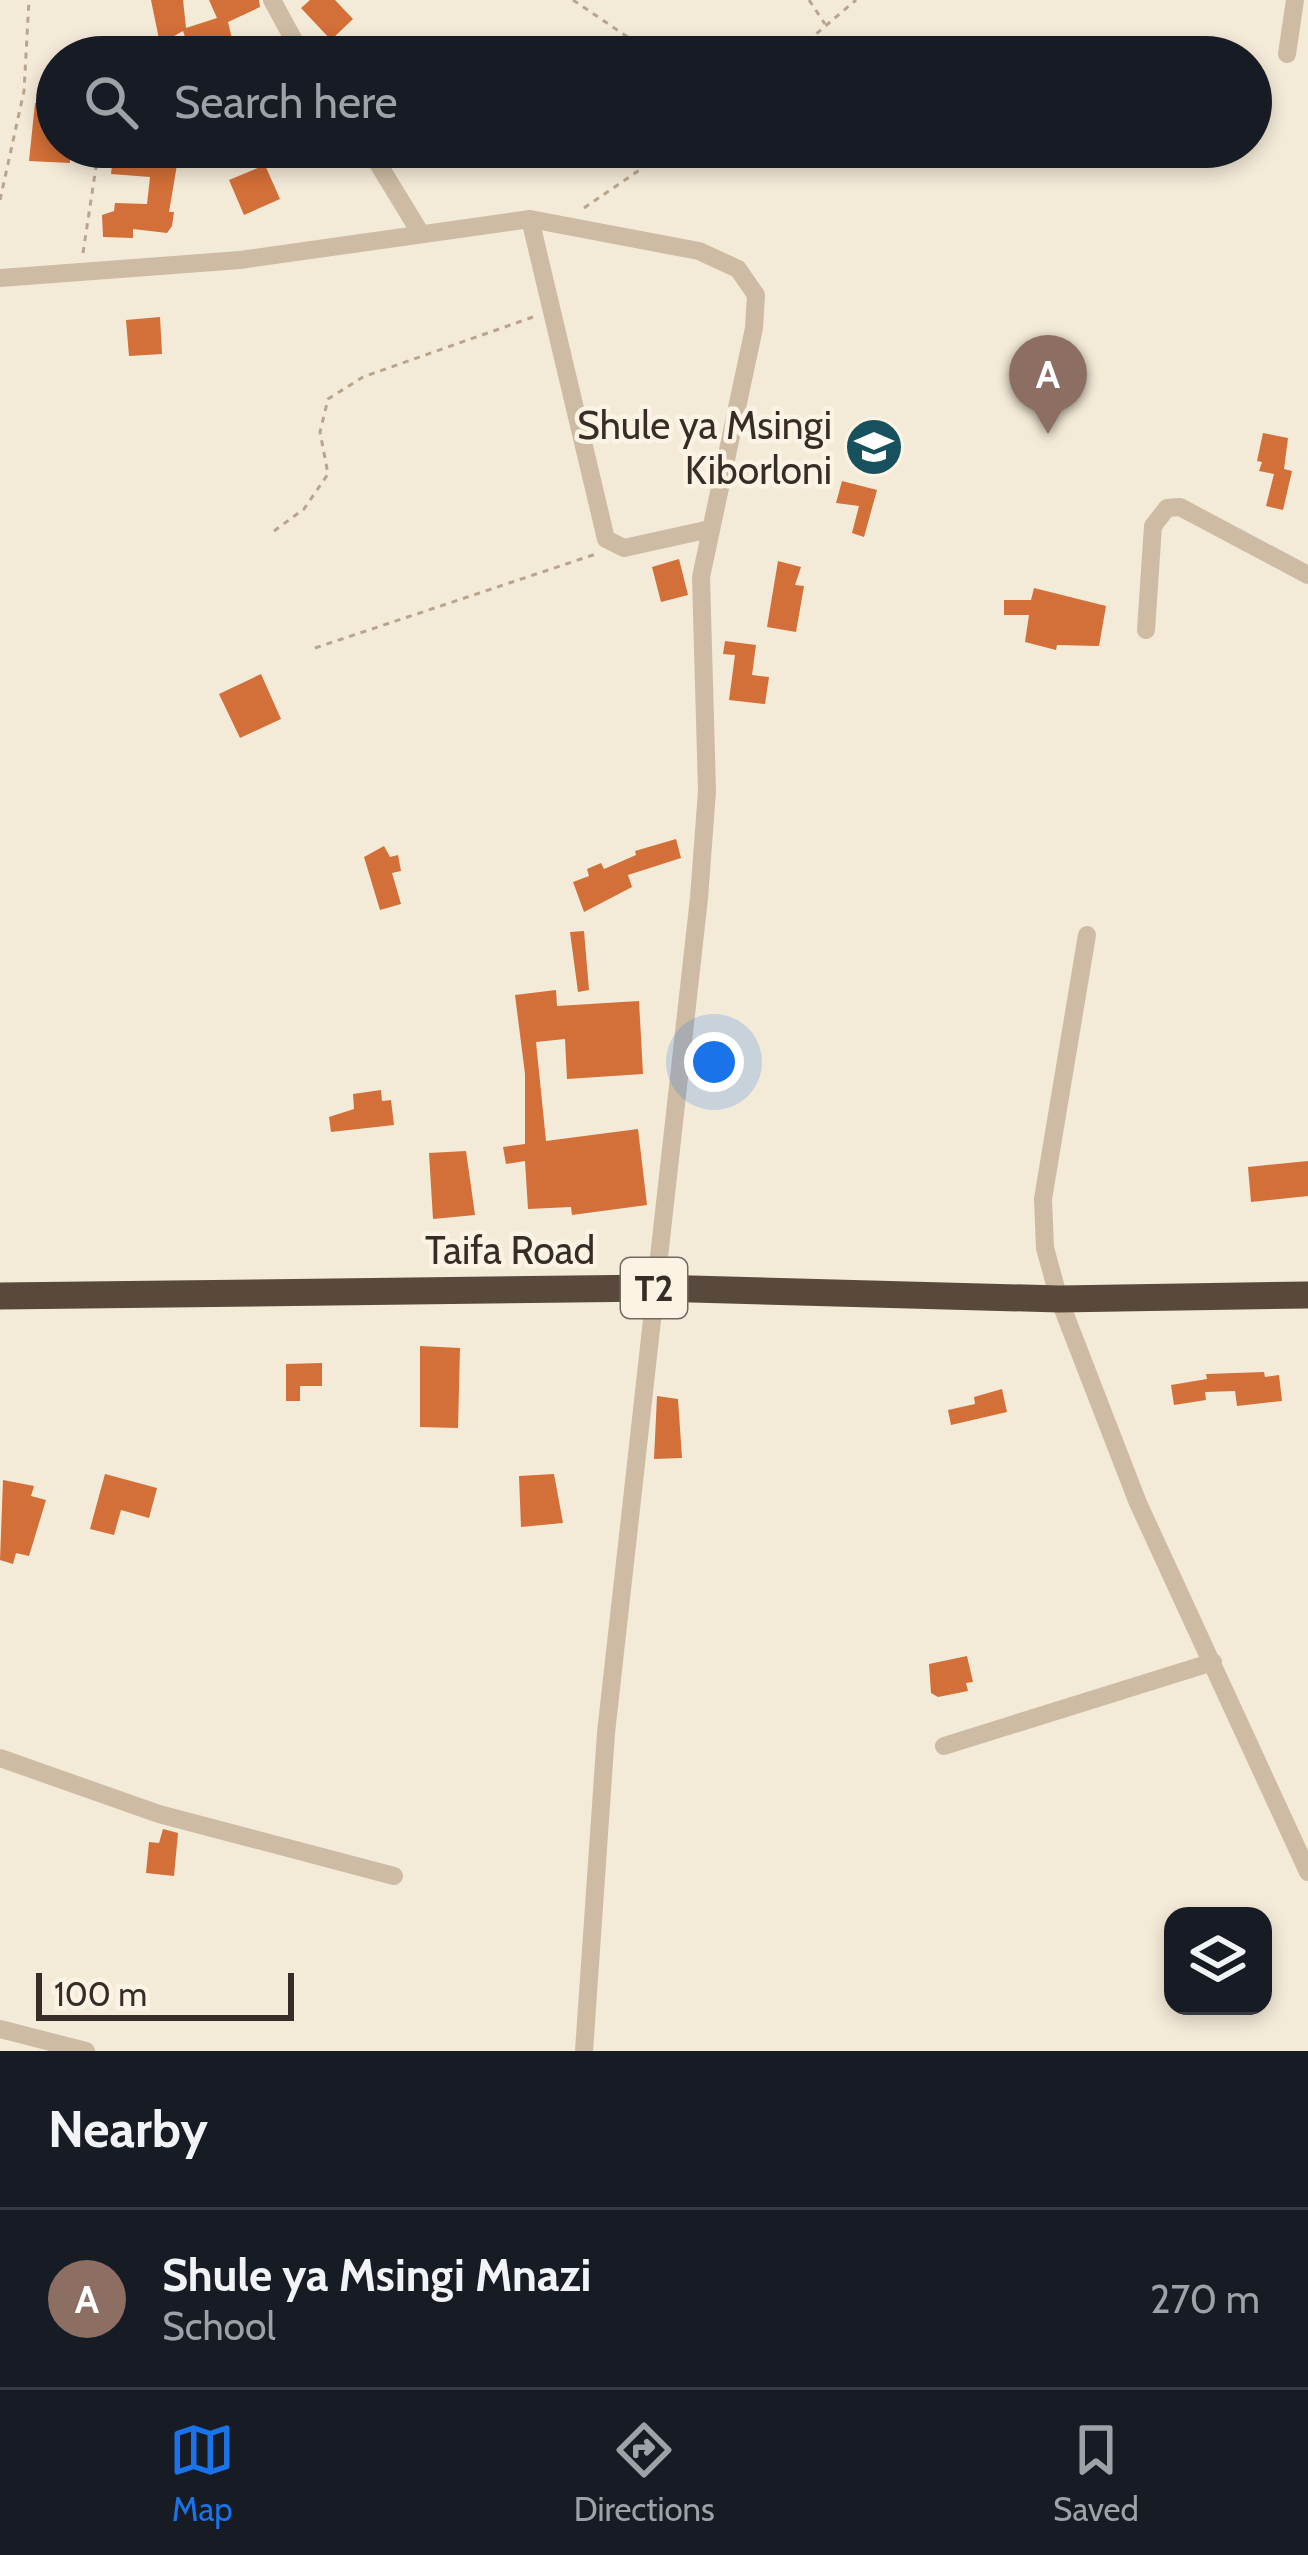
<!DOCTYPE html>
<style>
:root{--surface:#171b24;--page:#242831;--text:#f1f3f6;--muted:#9ea1a6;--line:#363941;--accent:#1a73e8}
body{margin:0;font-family:Cabin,sans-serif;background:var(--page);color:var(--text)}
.controls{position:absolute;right:36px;bottom:36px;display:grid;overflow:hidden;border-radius:24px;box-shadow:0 6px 18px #0003}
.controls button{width:108px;height:108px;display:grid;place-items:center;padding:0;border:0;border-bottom:3px solid var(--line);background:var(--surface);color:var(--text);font:60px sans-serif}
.scale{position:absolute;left:36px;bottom:30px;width:258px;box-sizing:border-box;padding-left:12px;border:6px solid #372d26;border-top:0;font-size:33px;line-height:42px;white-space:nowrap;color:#372d26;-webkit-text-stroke:9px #fbf4e5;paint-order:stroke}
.you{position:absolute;left:714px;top:1062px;width:42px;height:42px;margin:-30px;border:9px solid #fff;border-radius:50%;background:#1a73e8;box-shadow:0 0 0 18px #1a73e833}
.badge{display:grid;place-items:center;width:78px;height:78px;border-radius:50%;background:var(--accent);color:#fff;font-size:39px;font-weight:700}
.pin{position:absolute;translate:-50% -99px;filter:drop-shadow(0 3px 6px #0008)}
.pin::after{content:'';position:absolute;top:63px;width:42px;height:36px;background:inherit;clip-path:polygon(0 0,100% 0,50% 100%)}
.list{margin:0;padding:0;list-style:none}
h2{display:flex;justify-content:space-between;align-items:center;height:156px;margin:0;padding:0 48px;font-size:51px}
h2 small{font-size:39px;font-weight:400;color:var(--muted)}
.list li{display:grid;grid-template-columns:78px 1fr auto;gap:36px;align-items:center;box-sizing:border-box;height:180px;padding:0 48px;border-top:3px solid var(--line)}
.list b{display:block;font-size:45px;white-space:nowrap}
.list p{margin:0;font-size:39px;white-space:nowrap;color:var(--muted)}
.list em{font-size:39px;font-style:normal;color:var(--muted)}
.icon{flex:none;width:66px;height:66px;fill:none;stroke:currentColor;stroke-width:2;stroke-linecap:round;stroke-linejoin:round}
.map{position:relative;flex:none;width:1308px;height:2051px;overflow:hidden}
.search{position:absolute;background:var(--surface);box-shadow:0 6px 18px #0003;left:36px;right:36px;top:36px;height:132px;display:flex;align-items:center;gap:30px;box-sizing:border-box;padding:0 42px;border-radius:66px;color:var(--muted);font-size:45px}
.sheet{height:336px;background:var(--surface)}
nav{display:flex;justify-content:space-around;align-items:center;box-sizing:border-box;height:168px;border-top:3px solid var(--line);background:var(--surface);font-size:33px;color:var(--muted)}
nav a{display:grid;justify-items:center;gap:6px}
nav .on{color:var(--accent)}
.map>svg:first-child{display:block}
.building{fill:#d36f38}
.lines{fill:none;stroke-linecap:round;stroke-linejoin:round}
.path{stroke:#b9a58d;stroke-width:3;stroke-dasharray:6 6;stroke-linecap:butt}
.minor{stroke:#cdbba3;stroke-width:18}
.highway{stroke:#59493c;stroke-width:27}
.labels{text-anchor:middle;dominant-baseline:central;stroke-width:9;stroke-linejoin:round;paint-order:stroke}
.shield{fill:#fbf4e5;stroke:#72695f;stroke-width:3}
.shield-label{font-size:36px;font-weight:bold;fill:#372d26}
.poi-label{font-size:39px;fill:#372d26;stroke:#fbf4e5;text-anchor:end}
.street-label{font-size:39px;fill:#372d26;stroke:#fbf4e5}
</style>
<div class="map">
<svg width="1308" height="2051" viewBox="0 0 1308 2051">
<rect width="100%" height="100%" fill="#f4ead8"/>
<path class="building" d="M151,0H183L186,28L217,18L209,0H259L260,7L228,22L233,43L190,51L183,31L160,44Z
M310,0H335L353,19L331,40L301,8Z
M35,103H57V147H70V163L29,161Z
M114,147H180L169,212H174L172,226L167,233L133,229V238L103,237L102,215L114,211L115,203L147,204L150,177L111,174Z
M265,165L280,199L244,215L229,180Z
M160,317L162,354L129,356L126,320Z
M1263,433L1288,438L1284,469L1292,471L1283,510L1266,506L1274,474L1259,471L1262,462L1257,461Z
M842,481L877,490L864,537L852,533L859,506L836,503Z
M679,559L688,595L661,602L652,567Z
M778,561L801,567L795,585L804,586L796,632L767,627Z
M1034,588L1106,606L1099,646L1057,645L1056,650L1025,642L1029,615H1004V600H1031Z
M725,641L756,645L752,675L769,677L765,704L729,700L735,655L723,654Z
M261,674L281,719L240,738L219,694Z
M676,839L681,858L628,875L632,887L584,912L573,882L589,876L587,869L601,863L604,869L636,855L635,851Z
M384,846L390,857L398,855L401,871L392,873L401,904L380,910L364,857Z
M584,931L589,990L578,992L570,932Z
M556,990L557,1006L639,1001L643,1074L567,1079L565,1039L536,1042L546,1141L638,1129L647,1205L572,1215L571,1207L528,1209L525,1161L506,1164L503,1147L525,1144V1074L515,995Z
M381,1090L382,1101L391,1100L394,1125L331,1132L329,1117L354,1109L353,1094Z
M466,1151L475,1215L433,1219L429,1153Z
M1308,1161V1196L1251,1202L1248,1167Z
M420,1346L460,1348L458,1428L420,1427Z
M322,1363V1386H300V1401H286V1364Z
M1264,1372L1265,1377L1279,1375L1282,1401L1237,1406L1235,1391L1205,1392L1206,1400L1174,1405L1171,1385L1207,1379L1206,1374Z
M1002,1389L1007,1412L951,1425L948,1410L975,1404L974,1397Z
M657,1396L678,1399L682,1458L654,1459Z
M105,1474L157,1488L149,1518L121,1510L114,1535L90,1529Z
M554,1474L563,1523L521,1527L519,1476Z
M3,1480L34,1486L31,1496L46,1500L29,1556L16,1553L13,1564L0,1560Z
M967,1656L973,1682L966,1683L968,1691L938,1697L931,1693L929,1664Z
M163,1829L178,1833L174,1876L146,1873L149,1842L159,1843Z"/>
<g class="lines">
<path class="path" d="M573,0L657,57
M809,0L825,24
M789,57L856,0
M0,200L24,91L29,0
M584,208L673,147
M83,253L99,147
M274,531L304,509L328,474L320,432L328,399L363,377L533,317
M315,648L596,554"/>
<path class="minor" d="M272,0L303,57
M1287,54L1295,0
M368,147L421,234
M530,219L606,539L624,548L710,529
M0,278L240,260L530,219L699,251L738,269L756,295L754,328L701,577L707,791L699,898L606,1733L584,2051
M1146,630L1153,526L1167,508L1180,507L1308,575
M1087,935L1043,1199L1045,1248L1059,1299L1138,1503L1308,1872
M944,1746L1213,1662
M0,1758L159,1814L394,1876
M0,2029L86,2051"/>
<path class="highway" d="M0,1296L656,1288L1059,1299L1308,1295"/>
</g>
<defs>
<symbol id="school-disc" viewBox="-11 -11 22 22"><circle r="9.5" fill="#17515d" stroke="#fbf4e5"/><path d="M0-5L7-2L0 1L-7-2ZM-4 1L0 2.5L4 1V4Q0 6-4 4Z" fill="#fff"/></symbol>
</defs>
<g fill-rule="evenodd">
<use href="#school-disc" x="841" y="414" width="66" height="66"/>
</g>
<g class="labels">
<rect class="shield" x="621" y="1258" width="66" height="60" rx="9"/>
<g class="shield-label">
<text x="654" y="1288">T2</text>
</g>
<g class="poi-label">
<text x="832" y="425">Shule ya Msingi<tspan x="832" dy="45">Kiborloni</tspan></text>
</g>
<g class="street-label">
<text x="510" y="1250">Taifa Road</text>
</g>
</g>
</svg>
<div class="controls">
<button><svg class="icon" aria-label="layers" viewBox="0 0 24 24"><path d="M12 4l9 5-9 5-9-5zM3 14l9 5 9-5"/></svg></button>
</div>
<div class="scale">100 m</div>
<div class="you"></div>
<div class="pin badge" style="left:1048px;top:434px;background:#8d6e63">A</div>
<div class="search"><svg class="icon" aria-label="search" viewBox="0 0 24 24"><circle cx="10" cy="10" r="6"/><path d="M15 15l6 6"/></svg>Search here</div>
</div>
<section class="sheet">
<h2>Nearby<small></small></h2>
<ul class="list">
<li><span class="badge" style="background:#8d6e63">A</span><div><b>Shule ya Msingi Mnazi</b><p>School</p></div><em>270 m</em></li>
</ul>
</section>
<nav>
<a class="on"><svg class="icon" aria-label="map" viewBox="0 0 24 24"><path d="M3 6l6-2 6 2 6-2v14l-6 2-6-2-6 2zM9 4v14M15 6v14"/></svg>Map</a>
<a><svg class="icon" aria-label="directions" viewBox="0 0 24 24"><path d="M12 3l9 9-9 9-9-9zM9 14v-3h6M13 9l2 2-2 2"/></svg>Directions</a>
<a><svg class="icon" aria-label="saved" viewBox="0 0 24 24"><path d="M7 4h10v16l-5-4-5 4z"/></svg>Saved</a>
</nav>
